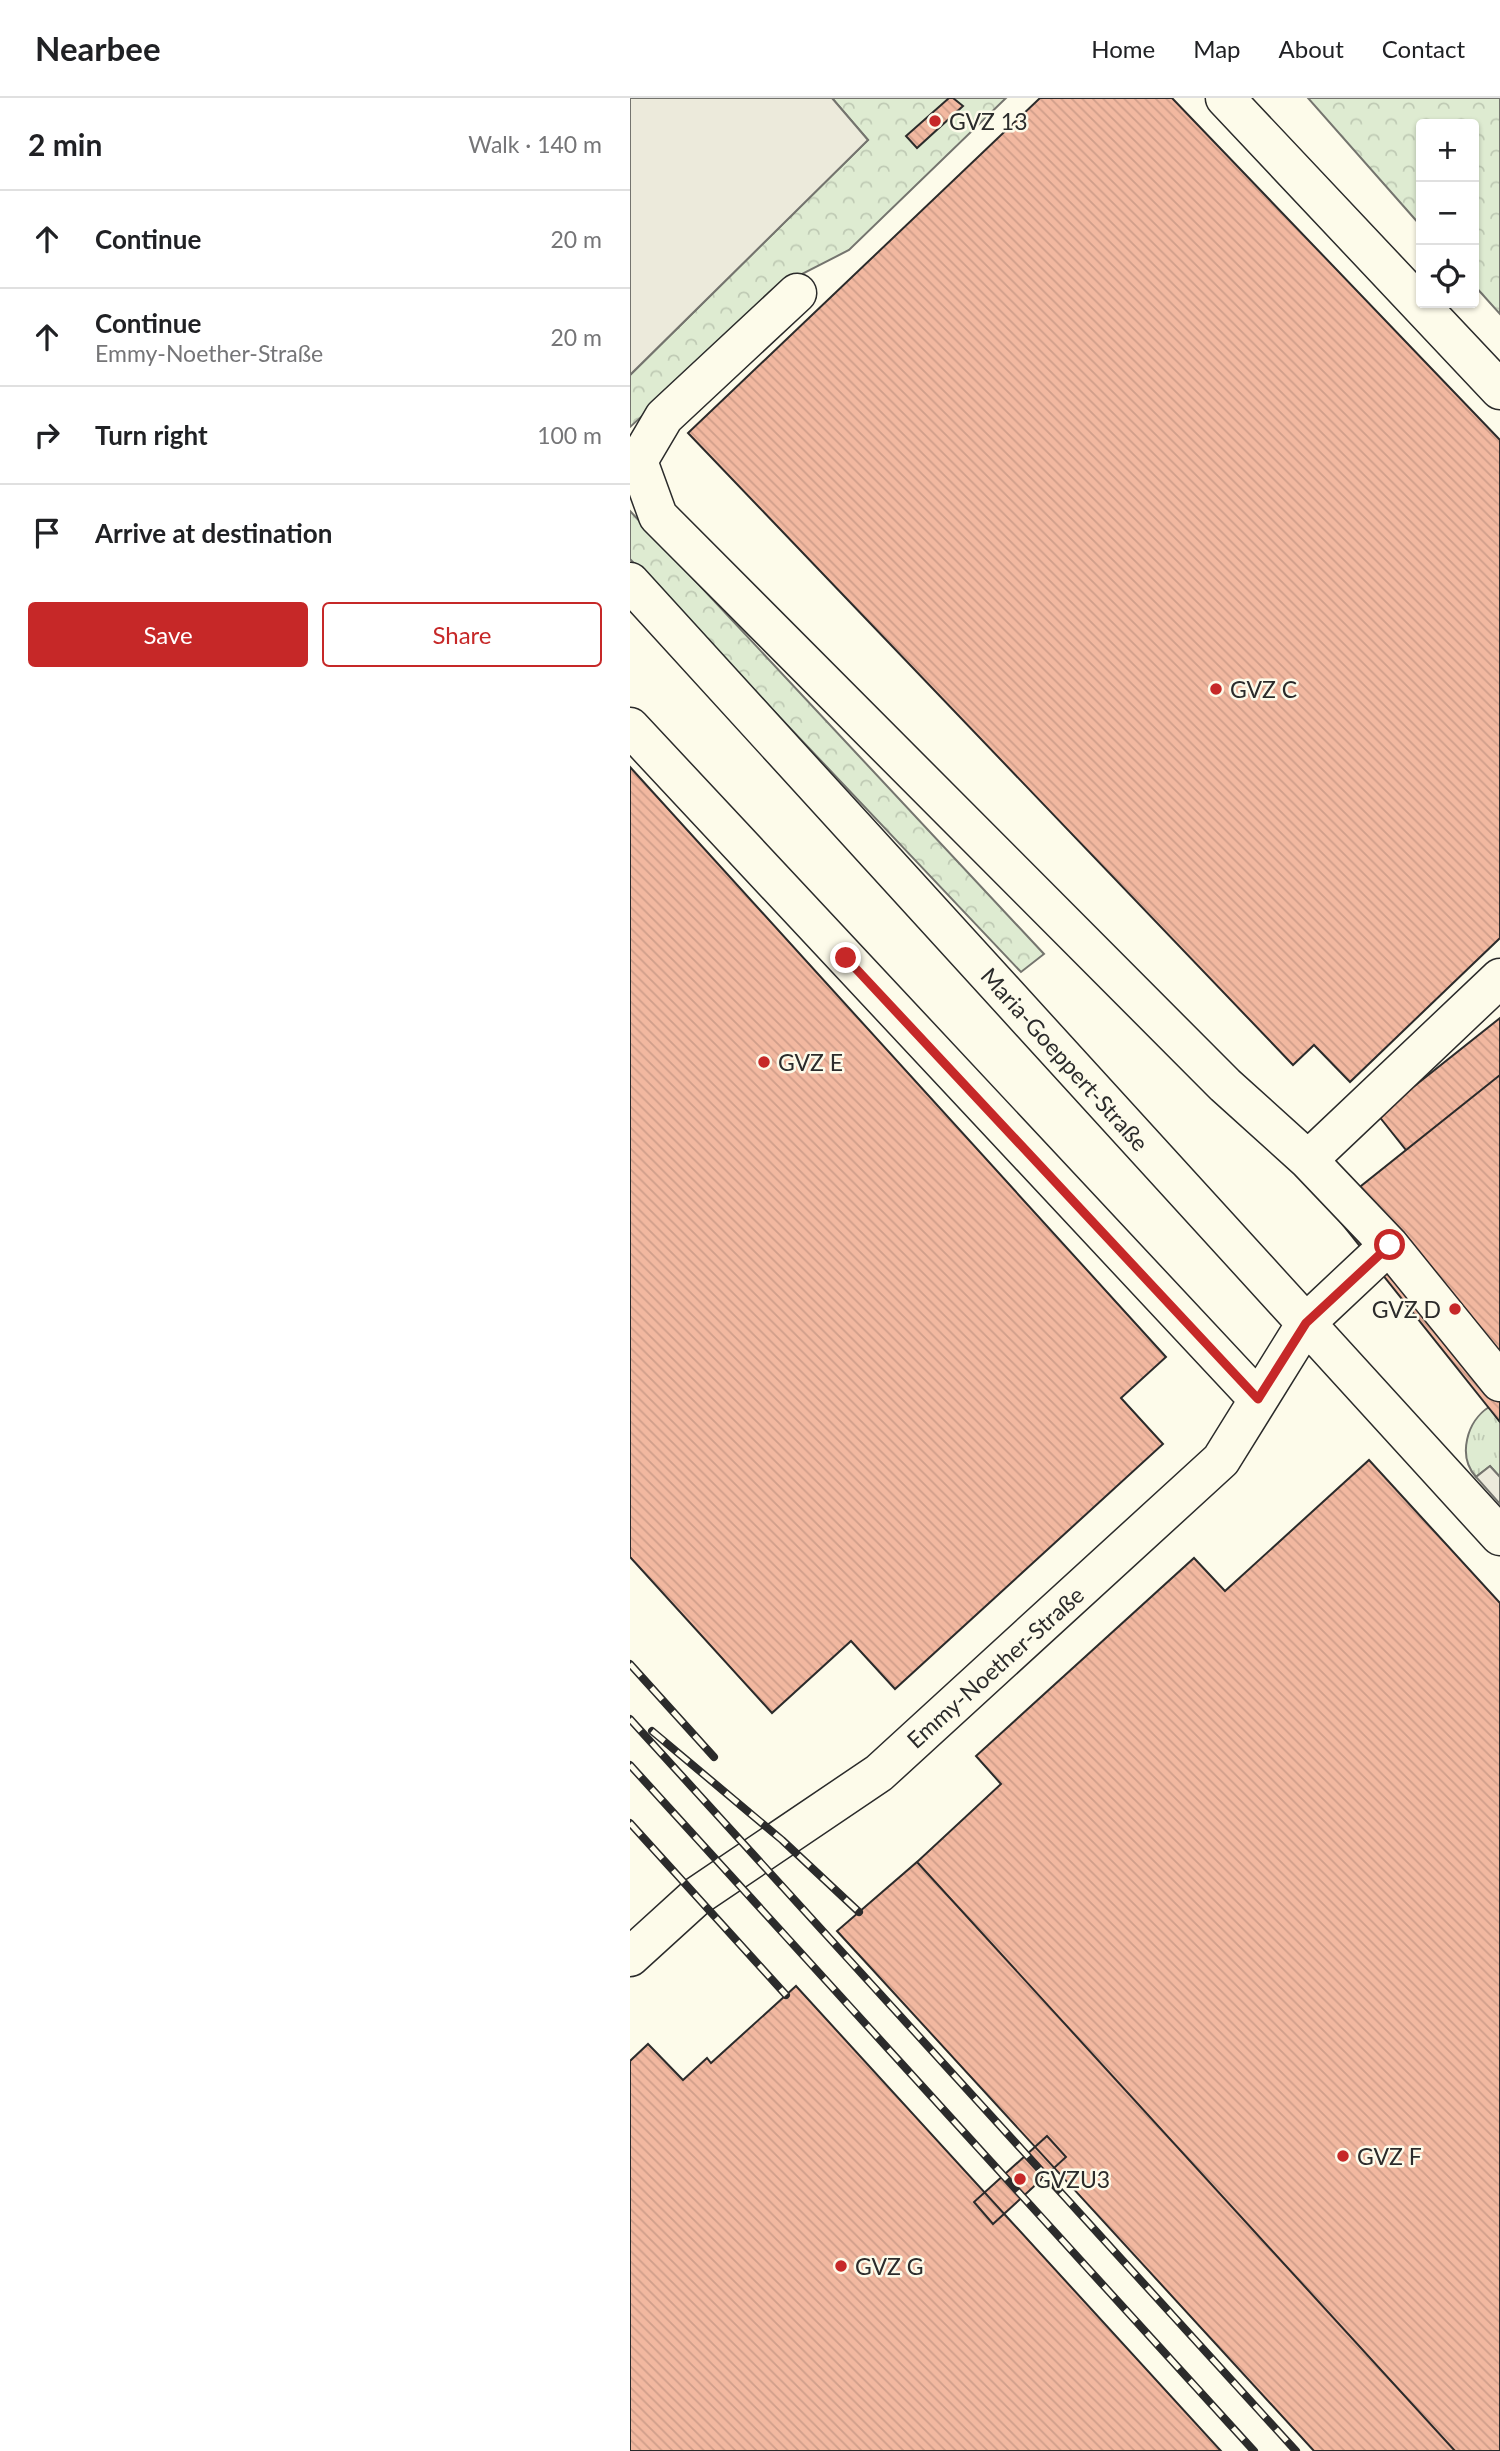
<!DOCTYPE html>
<meta charset="utf-8">
<style>
:root{--surface:#fff;--page:#f6f6f6;--text:#202124;--muted:#757577;--line:#e0e0e0;--accent:#c62828}
body{margin:0;font-family:Lato,sans-serif;background:var(--page);color:var(--text)}
.controls{position:absolute;right:21px;top:21px;display:grid;overflow:hidden;border-radius:7px;box-shadow:0 2px 5px #0004}
.controls button{width:63px;height:63px;display:grid;place-items:center;padding:0;border:0;border-bottom:2px solid var(--line);background:var(--surface);color:var(--text);font:35px sans-serif}
.stop{position:absolute;width:21px;height:21px;margin:-16px;border:5px solid #c62828;border-radius:50%;background:#fff}
.stop.end{background:#c62828;border-color:#fff;box-shadow:0 2px 7px #0008}
.list{margin:0;padding:0;list-style:none}
h2{display:flex;justify-content:space-between;align-items:center;height:91px;margin:0;padding:0 28px;font-size:30px}
h2 small{font-size:23px;font-weight:400;color:var(--muted)}
.list li{display:grid;grid-template-columns:46px 1fr auto;gap:21px;align-items:center;box-sizing:border-box;height:98px;padding:0 28px;border-top:2px solid var(--line)}
.list b{display:block;font-size:26px;white-space:nowrap}
.list p{margin:0;font-size:23px;white-space:nowrap;color:var(--muted)}
.list em{font-size:23px;font-style:normal;color:var(--muted)}
.actions{display:flex;gap:14px;padding:21px 28px}
.actions a{flex:1;padding:16px 0;border:2px solid var(--accent);border-radius:7px;text-align:center;font-size:24px;color:var(--accent)}
.actions .main{background:var(--accent);color:#fff}
.icon{flex:none;width:38px;height:38px;fill:none;stroke:currentColor;stroke-width:2;stroke-linecap:round;stroke-linejoin:round}
.map{position:relative;flex:none;width:870px;height:2353px;overflow:hidden}
header{display:flex;align-items:center;gap:42px;box-sizing:border-box;height:98px;padding:0 35px;background:var(--surface);border-bottom:2px solid var(--line)}
header strong{font-size:33px}
nav{display:flex;gap:38px;margin-inline-start:auto;font-size:24px}
main{display:flex}
aside{flex:1;background:var(--surface)}
.map>svg:first-child{display:block}
.grass{fill:url(#grass-tufts);stroke:#74746e;stroke-width:2}
.forest{fill:url(#forest-crowns);stroke:#74746e;stroke-width:2}
.parking{fill:#eceadb;stroke:#74746e;stroke-width:2}
.building{fill:url(#building-back-hatch);stroke:#2b2b2b;stroke-width:2}
.lines{fill:none;stroke-linecap:round;stroke-linejoin:round}
.minor-casing{stroke:#2b2b2b;stroke-width:41}
.minor{stroke:#fdfbea;stroke-width:38}
.rail-casing{stroke:#2b2b2b;stroke-width:8}
.rail{stroke:#fdfbea;stroke-width:5;stroke-dasharray:16;stroke-linecap:butt}
.route{stroke:#c62828;stroke-width:9}
.poi-dot{fill:#c62828;stroke:#fdfbea;stroke-width:2.5}
.labels{text-anchor:middle;dominant-baseline:central;stroke-width:5;stroke-linejoin:round;paint-order:stroke}
.poi-label{font-size:23px;fill:#2b2b2b;stroke:#fdfbea;text-anchor:start}
.street-label{font-size:23px;fill:#2b2b2b;stroke:#fdfbea}
</style>
<header>
<strong>Nearbee</strong>
<nav><a>Home</a><a>Map</a><a>About</a><a>Contact</a></nav>
</header>
<main>
<aside>
<h2>2 min<small>Walk · 140 m</small></h2>
<ul class="list">
<li><svg class="icon" aria-label="ahead" viewBox="0 0 24 24"><path d="M12 20V5M6 11l6-6 6 6"/></svg><div><b>Continue</b></div><em>20 m</em></li>
<li><svg class="icon" aria-label="ahead" viewBox="0 0 24 24"><path d="M12 20V5M6 11l6-6 6 6"/></svg><div><b>Continue</b><p>Emmy-Noether-Straße</p></div><em>20 m</em></li>
<li><svg class="icon" aria-label="right" viewBox="0 0 24 24"><path d="M7 20v-9h11M14 6l5 5-5 5"/></svg><div><b>Turn right</b></div><em>100 m</em></li>
<li><svg class="icon" aria-label="arrive" viewBox="0 0 24 24"><path d="M6 21V4h12l-3 4 3 4H6"/></svg><div><b>Arrive at destination</b></div></li>
</ul>
<div class="actions"><a class="main">Save</a><a>Share</a></div>
</aside>
<div class="map">
<svg width="870" height="2353" viewBox="0 0 870 2353">
<defs>
<pattern id="grass-tufts" width="24" height="20" patternUnits="userSpaceOnUse" patternTransform="scale(1.75)"><rect width="24" height="20" fill="#deebd1"/><path d="M3 7l-1-3M5 7V3M7 7l1-3M15 17l-1-3M17 17v-4M19 17l1-3" fill="none" stroke="#bfcab4"/></pattern>
<pattern id="forest-crowns" width="20" height="18" patternUnits="userSpaceOnUse" patternTransform="scale(1.75)"><rect width="20" height="18" fill="#deebd1"/><path d="M2 6a3 3 0 1 1 6 0M12 15a3 3 0 1 1 6 0" fill="none" stroke="#bfcab4"/></pattern>
<pattern id="building-back-hatch" width="6" height="6" patternUnits="userSpaceOnUse" patternTransform="scale(1.75)"><rect width="6" height="6" fill="#f2b8a0"/><path d="M-1 5l2 2M0 0l6 6M5-1l2 2" fill="none" stroke="#d09e8a"/></pattern>
</defs>
<rect width="100%" height="100%" fill="#fdfbea"/>
<path class="grass" d="M859,1309L870,1324V1379L860,1368L846,1379C827,1358 837,1323 859,1309Z"/>
<path class="forest" d="M202,0H376L219,152L164,180L0,329V277L238,42Z
M678,0H870V216L844,187V26H791V128Z
M0,413L414,856L391,874L0,461Z"/>
<path class="parking" d="M0,0H202L238,42L0,277Z
M860,1368L870,1379V1406L846,1379Z"/>
<path class="building" d="M319,0H323L333,8L287,50L276,38Z
M410,0H542L870,342V840L720,984L684,947L663,967L58,335Z
M0,669L536,1259L491,1300L533,1346L265,1591L221,1543L142,1615L0,1459Z
M870,920V977L776,1052L748,1017Z
M870,977V1324L701,1112Z
M739,1362L870,1505V2353H825L287,1764L371,1686L346,1658L564,1460L595,1493Z
M287,1764L825,2353H684L207,1833Z
M166,1888L591,2353H0V1963L18,1946L53,1982L77,1960L81,1965Z
M417,2038L436,2059L363,2126L344,2104Z"/>
<g class="lines">
<defs>
<path id="minor" d="M595,0L870,292
M167,195L34,319L8,363L28,418L595,987L678,1062L759,1147L870,1284
M0,484L870,1438
M0,629L628,1301
M678,1062L870,880
M0,1859L67,1798L249,1675L591,1362L676,1225L759,1147"/>
</defs>
<use href="#minor" class="minor-casing"/>
<use href="#minor" class="minor"/>
<defs>
<path id="rail" d="M0,1566L84,1659
M0,1621L666,2353
M22,1633L152,1742L229,1814
M0,1667L624,2353
M0,1725L156,1897"/>
</defs>
<use href="#rail" class="rail-casing"/>
<use href="#rail" class="rail"/>
</g>
<g class="lines">
<path class="route" d="M216,860L628,1301L676,1225L760,1147"/>
</g>
<g class="poi-dot">
<circle cx="305" cy="23" r="7"/>
<circle cx="586" cy="591" r="7"/>
<circle cx="134" cy="964" r="7"/>
<circle cx="825" cy="1211" r="7"/>
<circle cx="713" cy="2058" r="7"/>
<circle cx="390" cy="2081" r="7"/>
<circle cx="211" cy="2168" r="7"/>
</g>
<g class="labels">
<g class="poi-label">
<text x="319" y="23">GVZ 13</text>
<text x="600" y="591">GVZ C</text>
<text x="148" y="964">GVZ E</text>
<text x="811" y="1211" text-anchor="end">GVZ D</text>
<text x="727" y="2058">GVZ F</text>
<text x="404" y="2081">GVZU3</text>
<text x="225" y="2168">GVZ G</text>
</g>
<g class="street-label">
<text transform="translate(435 961) rotate(48)">Maria-Goeppert-Straße</text>
<text transform="translate(365 1569) rotate(-42)">Emmy-Noether-Straße</text>
</g>
</g>
</svg>
<div class="controls">
<button>+</button>
<button>−</button>
<button><svg class="icon" aria-label="locate" viewBox="0 0 24 24"><circle cx="12" cy="12" r="6"/><path d="M12 2v4M12 18v4M2 12h4M18 12h4"/></svg></button>
</div>
<div class="stop" style="left:760px;top:1147px"></div>
<div class="stop end" style="left:216px;top:860px"></div>
</div>
</main>
